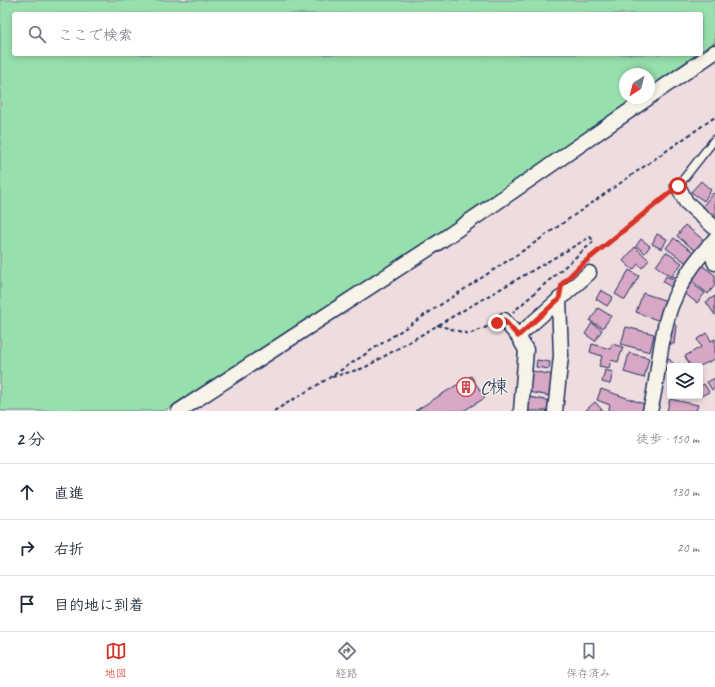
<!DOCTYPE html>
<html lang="ja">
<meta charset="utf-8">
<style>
:root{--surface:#fff;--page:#f2f2f3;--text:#1f2937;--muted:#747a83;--line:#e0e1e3;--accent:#d93025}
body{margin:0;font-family:Caveat,"Klee One",sans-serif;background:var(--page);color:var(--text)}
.controls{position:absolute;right:12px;bottom:12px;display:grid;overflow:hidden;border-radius:4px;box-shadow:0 2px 6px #0003}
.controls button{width:36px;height:36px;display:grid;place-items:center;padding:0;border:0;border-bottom:1px solid var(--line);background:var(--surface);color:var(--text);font:20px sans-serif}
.compass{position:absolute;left:619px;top:68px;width:36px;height:36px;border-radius:50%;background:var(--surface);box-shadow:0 2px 6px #0003;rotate:216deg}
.stop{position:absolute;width:12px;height:12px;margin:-9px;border:3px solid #d93025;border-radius:50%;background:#fff}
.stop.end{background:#d93025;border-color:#fff;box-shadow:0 1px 4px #0008}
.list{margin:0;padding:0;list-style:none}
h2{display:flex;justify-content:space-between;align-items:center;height:52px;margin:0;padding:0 16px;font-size:17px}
h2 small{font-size:13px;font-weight:400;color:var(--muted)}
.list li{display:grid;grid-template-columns:26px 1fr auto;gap:12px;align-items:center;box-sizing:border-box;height:56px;padding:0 16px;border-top:1px solid var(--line)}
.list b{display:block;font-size:15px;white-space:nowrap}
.list em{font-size:13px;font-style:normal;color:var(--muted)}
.icon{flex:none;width:22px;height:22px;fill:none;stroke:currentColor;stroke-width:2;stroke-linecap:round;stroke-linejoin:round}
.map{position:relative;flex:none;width:715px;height:411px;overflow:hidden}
.search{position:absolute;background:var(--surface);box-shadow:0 2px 6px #0003;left:12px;right:12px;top:12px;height:44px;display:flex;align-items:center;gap:10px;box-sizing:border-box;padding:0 14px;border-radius:4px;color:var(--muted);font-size:15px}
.sheet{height:220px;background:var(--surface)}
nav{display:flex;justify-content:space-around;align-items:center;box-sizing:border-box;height:56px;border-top:1px solid var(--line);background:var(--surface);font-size:11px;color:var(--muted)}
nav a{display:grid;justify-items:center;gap:2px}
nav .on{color:var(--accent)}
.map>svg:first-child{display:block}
.green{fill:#97dfad;stroke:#598786}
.building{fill:#d8a7c5;stroke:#1b2f5e}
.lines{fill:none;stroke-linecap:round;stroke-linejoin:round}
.service-casing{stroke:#1b2f5e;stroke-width:10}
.minor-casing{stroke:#1b2f5e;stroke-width:17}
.path{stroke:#1b2f5e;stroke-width:2;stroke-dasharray:4 3;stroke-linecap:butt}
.service{stroke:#f7f3e8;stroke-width:7}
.minor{stroke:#f7f3e8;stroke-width:14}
.route{stroke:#d93025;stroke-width:5}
.labels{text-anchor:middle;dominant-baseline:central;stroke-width:3;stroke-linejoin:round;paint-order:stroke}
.poi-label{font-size:19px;fill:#1b2f5e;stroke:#f7f3e8;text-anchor:start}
</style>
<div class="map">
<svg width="715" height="411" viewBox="0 0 715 411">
<rect width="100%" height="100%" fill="#eedcde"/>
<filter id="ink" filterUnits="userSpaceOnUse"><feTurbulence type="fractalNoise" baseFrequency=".025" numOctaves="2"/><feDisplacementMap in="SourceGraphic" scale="8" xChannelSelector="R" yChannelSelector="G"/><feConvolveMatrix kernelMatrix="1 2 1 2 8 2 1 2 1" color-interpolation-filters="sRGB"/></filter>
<g filter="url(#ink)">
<path class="green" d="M0,0H715V42L701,51V14H14V54H697L649,87V74H625V98H634L440,233L164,411H0Z"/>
<path class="building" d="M701,181L711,190L704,201L691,192Z
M713,193L715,195V221L700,210Z
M685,225L705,241L697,252L677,236Z
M657,234L667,239L662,249L652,244Z
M674,238L696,254L688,264L666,248Z
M641,239L650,246L645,253L636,246Z
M635,247L649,260L642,268L638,264L633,270L623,261Z
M666,252L682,263L671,277L656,266Z
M701,265L715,275V285L708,294L690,279Z
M629,270L639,276L625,300L615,294Z
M666,276L672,279L674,276L680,280L675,289L663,282Z
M691,283L705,293L697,303L683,292Z
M601,290L613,297L607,306L596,299Z
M643,293L667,301L660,321L636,312Z
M715,296V315L706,302Z
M598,308L611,316L603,328L590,321Z
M673,322L676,326L674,344H670Z
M592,323L602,330L595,341L585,334Z
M626,327L654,334L650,352L621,344Z
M707,333L711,341L715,339V359L700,366H690L685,356L701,347L697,339Z
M592,344L610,349L612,344L623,347L618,362L611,360L609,368L599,366L602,356L590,352Z
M629,353L649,358L644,378L624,372Z
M669,359L675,365L670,366L668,371L662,365Z
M537,360L550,362L549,369L536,367Z
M605,370L613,372L610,384L602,382Z
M532,371L554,375L550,396L528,392Z
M471,376L485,398L463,411H415Z
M715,378V388L712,390L707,382Z
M704,384L709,392L701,396L700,386Z
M601,389L647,405L645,411H608L610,405L597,400Z
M529,397L550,401L548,411H527Z
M670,399L698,405L696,411H667Z
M595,402L603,411H585Z"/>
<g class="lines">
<defs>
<path id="service" d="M678,186L715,139"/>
<path id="minor" d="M649,97L715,52
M678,186L686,202L715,228
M709,245L715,263
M504,320L518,336L526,350L521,411
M518,336L589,273
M179,411L442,240L648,98
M555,411L561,356L559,299
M650,411C659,377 659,339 671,306C681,280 696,259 715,239"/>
</defs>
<use href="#service" class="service-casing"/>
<use href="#minor" class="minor-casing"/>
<path class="path" d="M586,261L668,194
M437,325L469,334L492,325
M332,377L364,368L590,237L594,241L513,312
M274,411L329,378L530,246L715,117"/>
<use href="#service" class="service"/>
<use href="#minor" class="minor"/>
</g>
</g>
<g class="lines" filter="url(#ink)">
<path class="route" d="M497,323L504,320L518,336L559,299L562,284L580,266L678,186"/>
</g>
<defs>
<symbol id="building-ring" viewBox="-11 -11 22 22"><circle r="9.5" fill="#f7f3e8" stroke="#d1495b" stroke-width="1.5"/><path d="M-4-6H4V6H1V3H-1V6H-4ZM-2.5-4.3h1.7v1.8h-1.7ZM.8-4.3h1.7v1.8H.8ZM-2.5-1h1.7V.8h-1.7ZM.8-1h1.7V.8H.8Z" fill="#d1495b"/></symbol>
</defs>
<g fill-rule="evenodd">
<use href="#building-ring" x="455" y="376" width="22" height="22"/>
</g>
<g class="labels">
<g class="poi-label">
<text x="480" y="387">C棟</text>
</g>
</g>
</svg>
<div class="controls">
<button><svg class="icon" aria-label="layers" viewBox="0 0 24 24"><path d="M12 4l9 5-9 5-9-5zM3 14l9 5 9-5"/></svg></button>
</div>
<svg class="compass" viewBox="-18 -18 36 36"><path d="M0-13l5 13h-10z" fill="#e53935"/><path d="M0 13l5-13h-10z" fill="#747a83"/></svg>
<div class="stop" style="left:678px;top:186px"></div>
<div class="stop end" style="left:497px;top:323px"></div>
<div class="search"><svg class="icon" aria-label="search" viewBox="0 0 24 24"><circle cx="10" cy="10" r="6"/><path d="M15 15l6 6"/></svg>ここで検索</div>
</div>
<section class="sheet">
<h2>2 分<small>徒歩 · 150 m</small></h2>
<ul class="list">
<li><svg class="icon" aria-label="ahead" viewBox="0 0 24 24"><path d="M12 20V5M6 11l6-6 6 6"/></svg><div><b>直進</b></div><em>130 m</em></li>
<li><svg class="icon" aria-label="right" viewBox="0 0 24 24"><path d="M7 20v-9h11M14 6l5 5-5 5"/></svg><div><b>右折</b></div><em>20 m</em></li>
<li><svg class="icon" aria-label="arrive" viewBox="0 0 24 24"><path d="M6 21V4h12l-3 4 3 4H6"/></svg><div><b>目的地に到着</b></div></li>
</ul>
</section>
<nav>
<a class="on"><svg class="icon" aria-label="map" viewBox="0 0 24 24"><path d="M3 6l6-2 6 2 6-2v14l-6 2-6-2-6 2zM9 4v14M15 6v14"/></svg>地図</a>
<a><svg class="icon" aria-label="directions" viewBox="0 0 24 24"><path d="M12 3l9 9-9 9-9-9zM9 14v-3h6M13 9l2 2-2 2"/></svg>経路</a>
<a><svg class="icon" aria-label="saved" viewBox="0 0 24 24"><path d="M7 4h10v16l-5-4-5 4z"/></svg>保存済み</a>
</nav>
